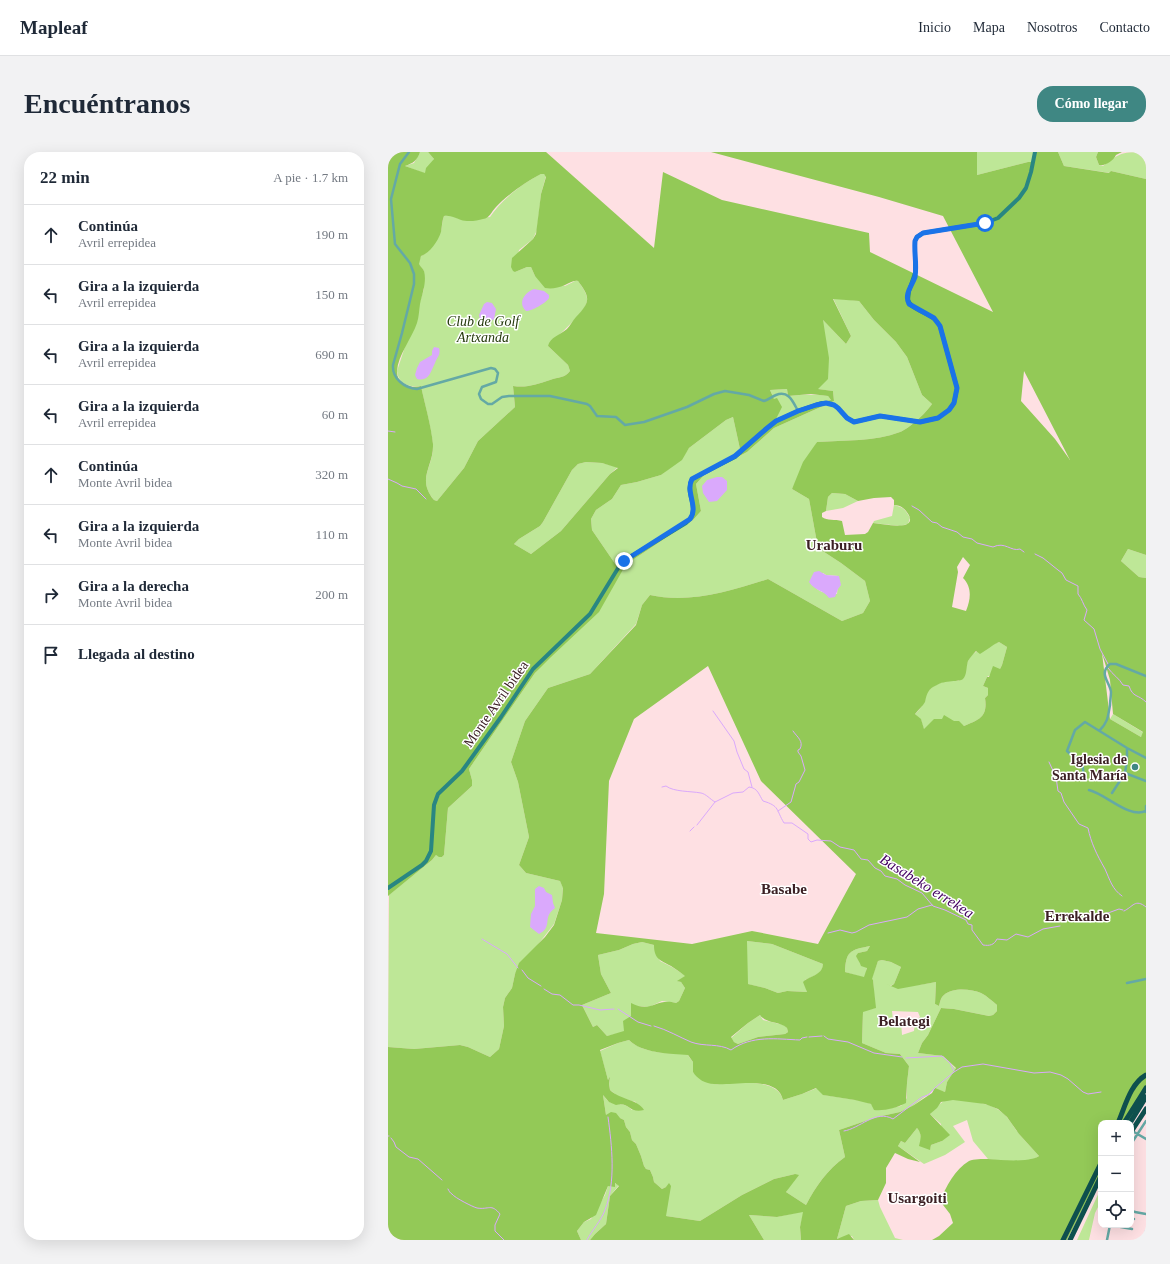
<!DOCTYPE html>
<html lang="es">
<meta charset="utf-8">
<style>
:root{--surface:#fff;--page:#f2f2f3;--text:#1f2937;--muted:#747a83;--line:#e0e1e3;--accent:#3f8783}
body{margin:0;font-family:"Times New Roman",serif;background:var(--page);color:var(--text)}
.controls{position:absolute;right:12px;bottom:12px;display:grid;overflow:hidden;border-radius:8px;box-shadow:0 4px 16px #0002}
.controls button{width:36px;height:36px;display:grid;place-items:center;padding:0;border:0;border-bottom:1px solid var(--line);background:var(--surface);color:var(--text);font:20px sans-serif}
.stop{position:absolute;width:12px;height:12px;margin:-9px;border:3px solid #1a73e8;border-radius:50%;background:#fff}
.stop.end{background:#1a73e8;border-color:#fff;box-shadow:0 1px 4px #0008}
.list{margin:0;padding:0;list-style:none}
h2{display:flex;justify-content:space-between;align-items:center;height:52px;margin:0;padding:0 16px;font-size:17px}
h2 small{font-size:13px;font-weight:400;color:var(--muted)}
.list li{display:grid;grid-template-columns:26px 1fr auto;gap:12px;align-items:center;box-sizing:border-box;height:60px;padding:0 16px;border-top:1px solid var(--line)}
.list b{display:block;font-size:15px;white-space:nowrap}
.list p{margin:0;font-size:13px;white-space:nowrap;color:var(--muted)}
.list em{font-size:13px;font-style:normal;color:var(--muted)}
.icon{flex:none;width:22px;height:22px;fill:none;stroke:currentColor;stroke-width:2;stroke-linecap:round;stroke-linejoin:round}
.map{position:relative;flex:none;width:758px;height:1088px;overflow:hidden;border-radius:16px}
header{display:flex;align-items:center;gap:24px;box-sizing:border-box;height:56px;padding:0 20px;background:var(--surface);border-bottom:1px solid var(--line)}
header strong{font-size:19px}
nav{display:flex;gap:22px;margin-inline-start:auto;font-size:14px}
.intro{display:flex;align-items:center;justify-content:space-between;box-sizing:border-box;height:96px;padding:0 24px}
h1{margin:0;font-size:28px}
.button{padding:10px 18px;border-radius:16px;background:var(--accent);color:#fff;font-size:14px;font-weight:700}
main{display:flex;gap:24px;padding:0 24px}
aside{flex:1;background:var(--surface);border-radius:16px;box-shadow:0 4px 16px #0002}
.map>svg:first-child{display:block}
.green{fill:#bee797;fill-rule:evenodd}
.forest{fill:#93c957;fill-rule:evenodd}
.water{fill:#daa9fc}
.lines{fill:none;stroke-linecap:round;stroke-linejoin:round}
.stream{stroke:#daa9fc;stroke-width:1}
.street{stroke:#64a9a5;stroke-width:2.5}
.secondary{stroke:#298682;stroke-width:4}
.highway{stroke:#0e504e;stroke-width:5}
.route{stroke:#1a73e8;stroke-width:5}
.poi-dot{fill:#3f8783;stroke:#fff;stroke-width:1.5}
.labels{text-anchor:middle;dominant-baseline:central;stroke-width:3;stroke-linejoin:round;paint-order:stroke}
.park-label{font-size:14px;font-style:italic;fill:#253a0c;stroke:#fff}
.street-label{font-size:14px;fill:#3b2024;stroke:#fff}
.poi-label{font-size:14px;font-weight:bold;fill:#3b2024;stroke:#fff;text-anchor:end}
.neighbourhood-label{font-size:15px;font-weight:bold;fill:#3b2024;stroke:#fff}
.water-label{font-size:15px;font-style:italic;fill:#420060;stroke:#fff}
</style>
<header>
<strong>Mapleaf</strong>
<nav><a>Inicio</a><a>Mapa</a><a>Nosotros</a><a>Contacto</a></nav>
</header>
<div class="intro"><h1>Encuéntranos</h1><a class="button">Cómo llegar</a></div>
<main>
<aside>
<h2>22 min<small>A pie · 1.7 km</small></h2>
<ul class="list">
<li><svg class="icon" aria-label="ahead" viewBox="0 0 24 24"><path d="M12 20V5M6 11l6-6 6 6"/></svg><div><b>Continúa</b><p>Avril errepidea</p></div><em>190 m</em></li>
<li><svg class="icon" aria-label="left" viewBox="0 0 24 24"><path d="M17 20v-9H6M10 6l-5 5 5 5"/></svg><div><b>Gira a la izquierda</b><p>Avril errepidea</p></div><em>150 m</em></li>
<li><svg class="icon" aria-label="left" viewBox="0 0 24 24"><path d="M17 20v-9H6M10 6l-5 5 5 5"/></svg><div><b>Gira a la izquierda</b><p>Avril errepidea</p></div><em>690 m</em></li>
<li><svg class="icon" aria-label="left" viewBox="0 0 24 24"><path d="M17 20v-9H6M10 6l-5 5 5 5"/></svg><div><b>Gira a la izquierda</b><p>Avril errepidea</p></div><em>60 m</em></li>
<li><svg class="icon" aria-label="ahead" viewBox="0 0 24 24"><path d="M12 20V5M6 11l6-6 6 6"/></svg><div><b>Continúa</b><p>Monte Avril bidea</p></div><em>320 m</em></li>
<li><svg class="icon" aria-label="left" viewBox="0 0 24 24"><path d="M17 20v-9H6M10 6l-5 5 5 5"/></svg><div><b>Gira a la izquierda</b><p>Monte Avril bidea</p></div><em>110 m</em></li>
<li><svg class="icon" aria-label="right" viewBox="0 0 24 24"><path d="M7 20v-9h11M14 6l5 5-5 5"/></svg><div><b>Gira a la derecha</b><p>Monte Avril bidea</p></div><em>200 m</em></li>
<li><svg class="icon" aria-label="arrive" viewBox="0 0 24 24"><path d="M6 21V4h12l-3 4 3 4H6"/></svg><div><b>Llegada al destino</b></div></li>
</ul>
</aside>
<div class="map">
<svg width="758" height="1088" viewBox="0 0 758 1088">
<rect width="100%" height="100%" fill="#fee0e3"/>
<path class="green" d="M32,0H40L46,7L38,22L17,14L26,11Z
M589,0H648L646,10H640L589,23Z
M670,0H710L708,5L711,13L715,14C733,0 734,0 758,0V27L723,19L722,21L676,14Z
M153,22H156L158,24L153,42L149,78L145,87L131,98L127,120L139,115H143L147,124L177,134L187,129H190C194,135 200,142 199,149C198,160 168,185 160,194L180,213L182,219C177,226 170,225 162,228C149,232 140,236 125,234L127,255L90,289L76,316L49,349L46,348C28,326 46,315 45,293C43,273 37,254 33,234C22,236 10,232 9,219L36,137V119L30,112L33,104C41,101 49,88 53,79C54,75 54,69 56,64L61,63L75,68L102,65C113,48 135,31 153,22Z
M445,146L471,149L486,168L508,190L519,205L534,243L544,252C538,261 522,276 512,280C486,290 457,288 429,290L404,337L421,347L430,396L453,411L477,429L482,449L475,461L454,469L380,427C342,439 301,452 262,443L254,453L248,472L202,522L160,536L137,569L123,610L130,630L141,685L131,713L138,721L172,729L175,735L174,748L166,772L127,822L124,836L117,846L115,855L116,874L111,897L102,905L80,895L72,893L26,897L0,895L1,743L44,708L48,703L54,705L56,703L60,656L84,634V628L81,617L147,521L226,431L237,414L246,407L305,368L313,359L308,332L316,323L359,300L386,276L446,249L445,239L429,237L434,167L458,192L463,184ZM435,421L438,423L451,424L449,442C435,442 431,440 422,430L424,427Z
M399,237L400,244C414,243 427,242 440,244L443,248L437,249L388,267L386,247L382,238Z
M345,265L352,297C339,310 321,315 306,324V356L302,366L230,416L204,378L203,367L208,358L224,347L233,333L249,330L273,323L294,306L301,296L338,268Z
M198,310L214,311L230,315L222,322L173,379L143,402L126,392L131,387L152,374L155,370L184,318L190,312Z
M444,341L457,342L470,349L455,356L438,359L440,345Z
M506,353C515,355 518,358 522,366L520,372L512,374L485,371L486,369L504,364Z
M740,397L758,403V426L751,425L733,409Z
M611,490L619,495L614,513L612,517L599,525L595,534L600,536V543L597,546C600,565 591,568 576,574L566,569L546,568L536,578L533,568L527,562C530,559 533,556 535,552C537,549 536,546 538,543C543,532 559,527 570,529C582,520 575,517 581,507C587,497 601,494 611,490Z
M725,562L756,581L753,585L722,567Z
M359,789L384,792L435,812C435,822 425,824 417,828L419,840L399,839L390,841L377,836L359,832Z
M254,790L266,793L272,809L284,815L298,824L290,829L293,830L297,836L291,849L288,851L274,849L261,855L248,854L236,880L219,884L209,873L205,875L194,853L223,841L213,822L210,803L231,798L245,792Z
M482,794L479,799L470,801L469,806L479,815L477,826L457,820C458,799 462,798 482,794Z
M494,808L503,810L513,815L506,832L502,834L530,833L548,830L547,852L551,854C552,850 553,845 556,843C565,835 583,837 593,841C599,844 604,849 609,853V859L605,863L601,864L566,857L553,856L540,883L534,891L530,901L555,904L568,917L559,930L557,940L547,937L526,953L512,960L489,965L451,978L457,1005C439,1018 428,1034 418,1053L398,1040L407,1022L386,1027L354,1043L312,1069L278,1064V1035L274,1037L266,1030L265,1025L262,1018L258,1017L256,1014L253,1004L248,992L244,988L242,980L238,975L236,968L232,966L218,963L215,943C217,945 219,949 222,950C230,954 235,949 244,958L248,950L232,946L222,938L221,932L222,926L220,928L212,899L230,891L241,888C253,901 283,902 299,902L305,910V920C311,924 320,931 327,932C330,933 336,931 339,931C356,930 390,928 395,948L414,942L429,936L436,943L475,949L483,952L492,958L513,954L519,946V931L521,914L512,902L498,901L474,891L475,859L487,856L485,828H483L490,809ZM504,859L530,860L532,865L527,870L526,879L514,883L513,870L505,868Z
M372,863L375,868L396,873L399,876L400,880L397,882L370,885L350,892L346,890L343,886L360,871Z
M558,948C572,947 601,950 612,959C621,965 625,975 632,983C638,990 645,997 651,1004C642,1012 612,1009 600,1007L585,989L579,968L565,974L577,990L557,1003L536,1012L510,994L513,989L517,991L529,976L532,980L533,986L542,997L543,993L554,989L553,972L542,962C545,958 553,950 558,948Z
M226,1031L231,1033L222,1044L218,1072L207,1082L202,1088H193L189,1079L196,1070L203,1067L217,1043L220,1034Z
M713,1036V1049L707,1061L701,1088H689Z
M490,1048L492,1055L507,1086L515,1088H466L464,1084L449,1087L458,1054L473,1049Z
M416,1059L412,1075L413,1088H376L361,1063L389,1065Z"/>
<path class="forest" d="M0,0H32C29,9 25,11 17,14L37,21L38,16L46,7L40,0H158L266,96L275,20L334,48L481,81L482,100L605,160L555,64L491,45L323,0H589V23L640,10H646L648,0H670L676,14L721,21L723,19L758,27V403L740,397L733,409L751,425L758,426V940L740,971H713V1020L679,1088H544L551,1084L565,1071L562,1062L552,1049C558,1035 567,1017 581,1009C586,1007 594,1007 600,1007C612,1008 624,1009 637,1008C642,1007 647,1007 651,1004L631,982L619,965L610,957L597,952L565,948L553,950L549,956L542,962L562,983L554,989L543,993L542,998L531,994C533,986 534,982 529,976L517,991L513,989L510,994L532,1010L520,1007L507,1001L498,1016V1031L490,1048L473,1049L458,1054L449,1087L461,1082L466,1088H413L412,1075L415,1060L389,1065L361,1063L376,1088H202L207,1082L218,1072L222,1044L231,1034L227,1031V1035L220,1034L208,1063L196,1070L189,1079L193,1088H0V895L26,897L72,893L80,895L102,905L111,897L116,874L115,855L117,846L124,836L127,822L131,811L157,785L166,773L174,748L175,736L172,729L138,721L131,713L141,685L130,630L123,610L137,569L160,536L202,522L248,473L254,453L262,443C301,452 342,439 380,427L454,469L475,461L482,449L477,429L453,411L430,396L421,347L404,337L415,310L429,290C457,288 486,290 512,280C522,276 538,261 544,252L534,243L519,205L508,190L486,168L471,149L445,147L463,184L458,192L435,168L441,206L440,227L430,237L445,239L446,249L386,276L359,300L316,323L308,332L313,359L305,368L246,407L237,414L211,460L163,505L147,521L81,617L84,628V634L60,656L56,703L54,705H51L48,703L44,708L0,744ZM153,22H156L158,25L153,42L148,82L145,87L124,106L123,115L125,119L127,120L139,115H143L147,124L157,136C164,137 170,136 177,133C182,131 185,128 190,129C203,146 202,150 188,165C185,168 182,174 179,177C172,183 162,185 160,194L180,213L182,219C177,226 170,225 162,228C149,232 140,236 125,234L127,255L90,289L76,316L49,349L46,348C28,326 46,315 45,292C43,273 37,253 33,234C23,237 8,231 9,219C10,203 24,186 29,171C31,165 31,158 32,152C34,142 39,130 36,119C35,117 32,114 31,112L33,104C42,101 50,89 53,80C54,74 54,69 56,64C63,63 67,66 73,68C79,70 89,69 95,67C102,66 103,60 108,55C118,44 139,29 153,22ZM636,219L682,308L667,287L633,249ZM399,237L400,244L423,242L440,244L443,248L431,250L388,267L394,255L389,246L386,247L382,238ZM345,265L352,297C339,310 321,315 306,324L302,335L305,363L230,416L204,378L203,367L208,358L224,347L233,333L249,330L273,323L294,308L301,296L338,268ZM198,310L214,311L230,316L222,322L173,379L143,402L126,392L131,387L152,374L155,370L184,318L190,312ZM444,341L457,342L470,349L486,346L503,345L506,348V353C509,353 513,354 515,356C520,360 527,370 517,373C507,375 494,372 485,371L480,380L477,382L457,383L454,369C447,367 439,369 434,365V361L438,359L440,345ZM575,405L582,413L575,426C584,435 583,447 578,459L564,455L570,420L569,415ZM611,490L619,495L614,513L612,517L605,514L601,525H599L595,534L600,536V543L597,546C600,565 591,568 576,574L571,569H566L556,563L554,567H546L536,577L533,567L527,562C530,558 535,554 537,550C539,541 540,537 549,533C556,528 572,530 575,527C579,523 578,515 580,509C582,506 585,502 588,499L592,502C599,498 604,493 611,490ZM714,501L722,528L725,562L755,580L753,585L722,567ZM320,514L373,629L468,722L430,792L364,779L304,792L208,781L216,742L221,629L246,567ZM359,789L384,792L435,812C434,824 422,823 415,830L419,840L399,839L390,841L377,836L360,832ZM254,790L266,793C266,807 272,808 283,814C288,817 293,821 297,824L289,829L293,830L297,836L291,849L288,851C268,845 264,862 243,851V864L235,869L236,879L219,884L209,873L205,875L194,853L223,841L213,822L210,803L231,798L245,792ZM482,794L479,799L470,801L468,804C469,807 472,810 473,814L479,816L476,825L457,820C458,799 462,798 482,794ZM494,808L503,810L513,815L506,832L503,834L498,832L510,837L548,830L547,852L551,854C552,850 553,845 556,843C565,835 583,837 593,841C599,844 604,849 609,853V859L605,863L601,864L566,857L553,856L540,883L534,891L530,901L555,904L568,916L559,930L557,940L547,936L544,941L526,953L512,960L489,965L451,978L457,1005C439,1018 428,1034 418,1053L398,1040L411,1023L407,1022L386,1027L354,1043L312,1069L278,1064L283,1034L281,1031L278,1035L274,1037L266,1030L265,1025L262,1018L258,1017L256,1014L253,1004L248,992L244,988L242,980L238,975L236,968L232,966L228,961L223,960L218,963L215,943L221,950L228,953C241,949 241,962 256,958C250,947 232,948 222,938L221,932L222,925L220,928L212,898L230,891L241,888C253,901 283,902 300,903L305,910V920C309,927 318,932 326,932C345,934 389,922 395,948L414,942L428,936L435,943L467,948L483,952L486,958C497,959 508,956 518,951L519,931L521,914L512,902L498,901L474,891L475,860L488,856L485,828L484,827L490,809ZM372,863C378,872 391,869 399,876L400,880L397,882L370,885L350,892L346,890L343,885L360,871Z
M710,0H734L728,3C725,9 718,14 711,13L708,5Z"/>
<path class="water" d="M146,137L156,139L161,143V146C158,151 144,159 138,159C129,151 137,140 146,137Z
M99,150L104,151L108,157L106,167L101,170L92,168L91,163L96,152Z
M46,195L51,196C53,203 49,205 47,211C43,219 41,230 29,227L27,223L29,216L32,210L44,203V199Z
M329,325H334L339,329V338L329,349L321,350L315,341L314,334L319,328Z
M431,419L438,423L451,424L453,433L450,437L447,445L441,446C436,438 427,439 421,430L426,420Z
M151,734L156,736L158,740L164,743L165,751L167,756C165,758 163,759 162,761C157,768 163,776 151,782L142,775L143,762L147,754V737Z"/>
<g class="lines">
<path class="stream" d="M0,279L7,280
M0,327L9,331L14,334L28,337L38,347
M524,354L531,358L544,370L549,371L554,375L569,380L575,385L584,387L589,391L605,395C617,389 623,400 632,397L636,400
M647,402L655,406L670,418L674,421L678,428L690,434V442C694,446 695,453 699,458L696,468L706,477L712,497L720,512
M720,516C725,523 731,526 735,533L741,534C745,546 750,542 758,550
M325,559L346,589L349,600L356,617L360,620L364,635
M661,610L668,625L670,639L673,641L676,650L691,672L700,676C703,691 709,703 717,717C722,728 724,737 734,744
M274,635L278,634C286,640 302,639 313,641C318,642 322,647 327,650L345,641L355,640L361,635C370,636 371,643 375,649C392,654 388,658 396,671H404L420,682V687L423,690L429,688L443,689L452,695L466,698L473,707L480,708L487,716L493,719L497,724L509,727L517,733L534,741L545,754L557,758L578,768L580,772L584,773V778L595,793C602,794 606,793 609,787L619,788L628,782L640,785L655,777L672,774
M390,659L403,650L408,632L411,630L417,618L413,604L410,600V598L412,597C416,589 409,585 405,579
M309,673L327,650
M302,679L306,675
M736,759C745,755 747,746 758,755
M704,763L720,761L731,757L735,758
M689,765L694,763H701
M440,781L452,778L464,781L468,780L481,773L519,765L530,757L544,753
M94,787L119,802L130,816
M134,818L140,826L153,834
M156,837L164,842L172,843L185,853H191L212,858L226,857
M230,857L250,870L263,874
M266,874C280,878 291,885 303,890C316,895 331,891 343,898C364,883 388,887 412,888L414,886L419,885
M436,884L440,887L460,890L486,901L514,905
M421,885L434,884
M518,906L554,904L562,911L566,919
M456,979C471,977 488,957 505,967L534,945L540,943L548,935L566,920L574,915L595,912L646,921L662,920L673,923L680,927L695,940L700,942L713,940
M0,984H1
M3,986L6,990L8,995L21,1005L30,1007L54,1028
M60,1037C61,1039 62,1041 64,1042C67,1046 85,1055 89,1056C101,1058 103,1051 112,1062L107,1073V1079L116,1088
M199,1088C204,1078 213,1069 217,1058C228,1030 224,994 220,965"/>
<path class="street" d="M21,0L12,12L3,47L7,92L22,111L26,122V132L14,181L5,213C4,226 16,236 29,237L103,216L107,217L110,221L108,230L94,235L91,242L93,247L100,252H104L114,245L121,244H162L199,252L202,254L209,264L228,265L237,273L256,270L299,255L326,242L337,239L361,243L376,249C380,248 383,245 388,243C401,238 405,250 410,259
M712,578C720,570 720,564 722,553C722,549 723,544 723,540C722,530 710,522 722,512H728L758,524
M739,597V608L737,621L758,629
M695,623C697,609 687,607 679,599L687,578L697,570L739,596L758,606
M701,638C718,642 741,667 758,659
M724,641L737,621
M758,660V654
M739,831L758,827
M746,980L758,987
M743,992L758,969
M743,1058L747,1060L758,1062
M743,1067H746
M722,1073L744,1077
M719,1088L722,1073
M756,1088L758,1079"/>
<path class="secondary" d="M0,736L34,713L38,709L43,699L46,653L50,642L74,619L113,565L145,517L202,462L232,413L242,405L298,371C315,357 295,343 304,327L347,305L378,277L388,269L410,259L434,251H440L448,254L459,266L466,270L492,264L532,270L550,266L561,258L566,251L569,236L552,174C545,160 524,160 520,148L521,139L527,121V89L529,85L535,81L597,71L610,66L631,46L638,36L643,20L647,0"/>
<path class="highway" d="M730,971C737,955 742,932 758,923
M736,971L758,936
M742,971L758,945
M743,980L758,957
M675,1088L713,1011
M682,1088L713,1024"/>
</g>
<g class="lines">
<path class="route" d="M236,409L302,367C311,355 297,340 304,327L347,304L378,277L388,269L410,259L428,253L438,251L446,253L450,256L459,266L466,270L492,264L532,270L550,266L561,258L566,251L569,236L552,174L546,166L521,152C516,142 524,134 527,125C529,113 526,101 527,89L529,85L535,81L597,71"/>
</g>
<circle class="poi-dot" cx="747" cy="615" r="4"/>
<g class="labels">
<g class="park-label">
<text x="95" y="169">Club de Golf<tspan x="95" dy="16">Artxanda</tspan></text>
</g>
<g class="street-label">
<text transform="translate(108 552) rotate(-55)">Monte Avril bidea</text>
</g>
<g class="poi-label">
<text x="739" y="607">Iglesia de<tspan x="739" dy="16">Santa María</tspan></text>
</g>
<g class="neighbourhood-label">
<text x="446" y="393">Uraburu</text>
<text x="396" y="737">Basabe</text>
<text x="689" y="764">Errekalde</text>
<text x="516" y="869">Belategi</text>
<text x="529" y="1046">Usargoiti</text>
</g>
<g class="water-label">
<text transform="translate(539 734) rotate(32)">Basabeko errekea</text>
</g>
</g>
</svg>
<div class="controls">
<button>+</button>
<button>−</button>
<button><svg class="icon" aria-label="locate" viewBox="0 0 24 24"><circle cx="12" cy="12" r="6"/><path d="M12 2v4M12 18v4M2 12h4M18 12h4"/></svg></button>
</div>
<div class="stop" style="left:597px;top:71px"></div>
<div class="stop end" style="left:236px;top:409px"></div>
</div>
</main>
